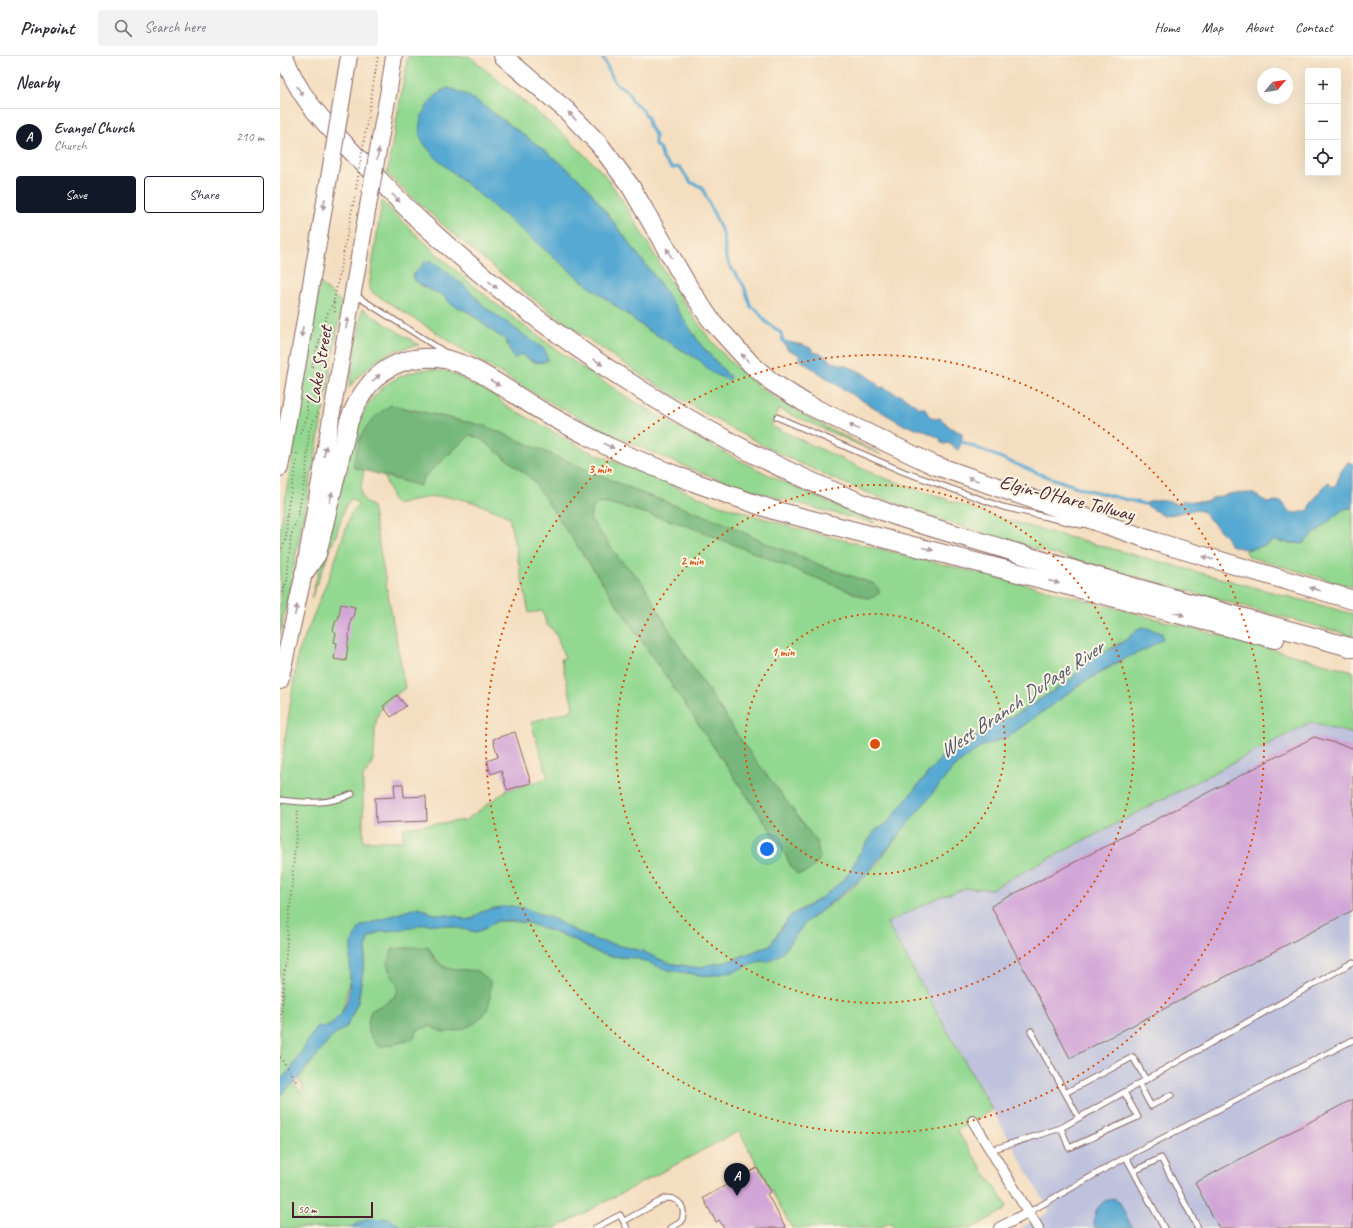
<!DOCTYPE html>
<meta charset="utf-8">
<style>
:root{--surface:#fff;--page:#f2f2f3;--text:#2b2b33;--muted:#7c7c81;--line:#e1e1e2;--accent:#111827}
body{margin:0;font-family:Caveat,sans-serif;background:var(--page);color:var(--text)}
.controls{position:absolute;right:12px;top:12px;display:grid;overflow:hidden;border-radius:4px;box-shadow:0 4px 16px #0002}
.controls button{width:36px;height:36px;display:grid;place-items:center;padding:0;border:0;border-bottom:1px solid var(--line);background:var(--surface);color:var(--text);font:20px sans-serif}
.compass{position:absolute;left:977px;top:12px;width:36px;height:36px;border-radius:50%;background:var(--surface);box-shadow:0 4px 16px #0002;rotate:61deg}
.scale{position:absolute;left:12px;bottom:10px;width:81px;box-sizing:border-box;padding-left:4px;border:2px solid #4a1f2b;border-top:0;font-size:11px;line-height:14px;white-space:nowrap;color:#4a1f2b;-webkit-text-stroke:3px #fcf5e5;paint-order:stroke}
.you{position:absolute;left:487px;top:793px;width:14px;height:14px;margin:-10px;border:3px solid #fff;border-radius:50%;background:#1a73e8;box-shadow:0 0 0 6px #1a73e833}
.badge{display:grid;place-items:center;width:26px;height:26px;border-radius:50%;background:var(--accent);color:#fff;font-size:13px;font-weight:700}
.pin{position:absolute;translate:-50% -33px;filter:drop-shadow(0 1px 2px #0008)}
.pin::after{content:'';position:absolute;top:21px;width:14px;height:12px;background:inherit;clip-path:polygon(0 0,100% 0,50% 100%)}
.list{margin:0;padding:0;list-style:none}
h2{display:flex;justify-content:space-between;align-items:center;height:52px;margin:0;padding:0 16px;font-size:17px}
h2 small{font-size:13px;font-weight:400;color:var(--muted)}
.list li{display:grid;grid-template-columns:26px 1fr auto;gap:12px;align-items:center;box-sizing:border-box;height:56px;padding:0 16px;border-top:1px solid var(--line)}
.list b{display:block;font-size:15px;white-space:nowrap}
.list p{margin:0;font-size:13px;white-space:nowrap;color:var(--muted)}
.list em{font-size:13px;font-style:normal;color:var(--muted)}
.actions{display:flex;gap:8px;padding:12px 16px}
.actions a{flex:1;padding:9px 0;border:1px solid var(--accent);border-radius:4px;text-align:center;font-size:14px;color:var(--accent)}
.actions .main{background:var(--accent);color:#fff}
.icon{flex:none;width:22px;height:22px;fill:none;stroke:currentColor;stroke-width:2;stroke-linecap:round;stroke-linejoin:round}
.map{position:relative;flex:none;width:1073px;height:1172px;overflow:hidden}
header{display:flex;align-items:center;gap:24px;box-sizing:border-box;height:56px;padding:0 20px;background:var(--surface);border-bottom:1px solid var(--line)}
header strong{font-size:19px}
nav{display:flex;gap:22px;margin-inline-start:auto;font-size:14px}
.search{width:280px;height:36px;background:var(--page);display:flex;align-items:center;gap:10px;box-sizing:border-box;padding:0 14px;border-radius:4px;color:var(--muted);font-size:15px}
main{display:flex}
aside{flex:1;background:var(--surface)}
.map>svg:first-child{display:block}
.industrial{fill:#bfc2dd}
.green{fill:#93d891;stroke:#6e7c5e;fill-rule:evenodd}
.forest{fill:#76b87b;stroke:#606c53}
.water{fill:#57a9d2;stroke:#50647e}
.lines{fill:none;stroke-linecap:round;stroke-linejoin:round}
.stream{stroke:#57a9d2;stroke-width:3}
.building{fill:#d2a5d7}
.lane-casing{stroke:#86625f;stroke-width:7}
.street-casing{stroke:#86625f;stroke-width:12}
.primary-casing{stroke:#86625f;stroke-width:18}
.highway-casing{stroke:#86625f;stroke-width:20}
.path{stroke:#86625f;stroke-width:2;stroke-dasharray:1 3;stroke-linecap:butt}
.lane{stroke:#fff;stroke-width:5}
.street{stroke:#fff;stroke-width:10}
.primary{stroke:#fff;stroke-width:16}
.highway{stroke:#fff;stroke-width:18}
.primary-bridge-casing{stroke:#86625f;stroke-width:18;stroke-linecap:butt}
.path-bridge{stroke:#86625f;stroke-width:2;stroke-dasharray:1 3;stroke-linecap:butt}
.primary-bridge{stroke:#fff;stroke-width:16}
.oneway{fill:#ae9aa0}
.ring{fill:none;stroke:#d8530f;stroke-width:2;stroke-dasharray:2 4}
.labels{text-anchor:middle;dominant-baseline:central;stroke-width:4;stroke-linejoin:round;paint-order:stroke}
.street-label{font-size:20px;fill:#4a1f2b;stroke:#fcf5e5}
.water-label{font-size:21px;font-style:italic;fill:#4f566e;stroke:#fcf5e5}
.centre{fill:#d8530f;stroke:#fcf5e5;stroke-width:2}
.ring-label{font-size:12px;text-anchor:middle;font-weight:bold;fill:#d8530f;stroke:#fcf5e5;stroke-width:4;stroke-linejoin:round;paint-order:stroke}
</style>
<header>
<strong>Pinpoint</strong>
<div class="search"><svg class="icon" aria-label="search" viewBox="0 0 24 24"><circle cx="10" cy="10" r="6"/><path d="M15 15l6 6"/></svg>Search here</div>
<nav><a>Home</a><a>Map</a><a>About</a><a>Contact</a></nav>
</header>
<main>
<aside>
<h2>Nearby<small></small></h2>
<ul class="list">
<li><span class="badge">A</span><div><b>Evangel Church</b><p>Church</p></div><em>210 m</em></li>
</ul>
<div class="actions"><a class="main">Save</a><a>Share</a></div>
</aside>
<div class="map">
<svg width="1073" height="1172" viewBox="0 0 1073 1172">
<rect width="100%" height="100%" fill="#fcf5e5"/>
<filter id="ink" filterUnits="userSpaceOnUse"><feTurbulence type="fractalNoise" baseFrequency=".025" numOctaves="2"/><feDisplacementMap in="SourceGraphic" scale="8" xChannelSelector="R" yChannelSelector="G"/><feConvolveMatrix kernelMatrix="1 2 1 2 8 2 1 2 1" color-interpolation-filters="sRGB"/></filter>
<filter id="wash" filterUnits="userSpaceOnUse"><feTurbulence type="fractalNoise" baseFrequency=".012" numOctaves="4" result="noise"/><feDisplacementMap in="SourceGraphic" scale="16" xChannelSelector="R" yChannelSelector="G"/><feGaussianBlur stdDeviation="0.9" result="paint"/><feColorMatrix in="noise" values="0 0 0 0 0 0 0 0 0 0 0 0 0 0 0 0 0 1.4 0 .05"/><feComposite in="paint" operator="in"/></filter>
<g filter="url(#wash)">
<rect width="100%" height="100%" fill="#f4dec0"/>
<path class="industrial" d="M1031,666L1073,678V1172H740L770,1156L607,867L659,841L688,832L711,833Z"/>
<path class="green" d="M128,0H189L284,79L322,116L334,132C373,191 403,260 455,310C496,350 552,373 602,399L499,353L491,370L596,419L729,465L1073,558V580C992,558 911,536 831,514C733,487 634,459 541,417C378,343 237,240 107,118ZM168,32C191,38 207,53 226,66C254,87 283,106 307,131L378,225L421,289L450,321L431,316L419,304L365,272L301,224L160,35Z
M102,145C240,286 410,392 594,465V467C546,455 497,443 451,427C398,410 347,386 298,361C227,325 161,278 93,237L89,232ZM142,209L171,220L186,231L205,251L241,278L262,307L251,305L241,298L234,302L225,283L215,277L190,257L170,247L164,240L133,219Z
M40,227L62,247L36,396L0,580V475Z
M82,253L139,289C109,293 87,308 69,332Z
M150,313L169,316L216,340L225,349L304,393L434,447L522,474L756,531L1073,615V678L1031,666L711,833L687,832L659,841L607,867L712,1054L677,1075L724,1145L727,1150L723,1155L692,1172H614L611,1167L598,1172H512L459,1075L276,1172H123L109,1163L88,1162L69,1172H0V1039L14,1026L20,1037L23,1031L18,1023L50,983L67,970L78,946L88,882L99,876L123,873L145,868L165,869L196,876L204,873L217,865H233L248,867L288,881L316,896L330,900L355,902L426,920L452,916L481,905L501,898L525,867L572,832L597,808L639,752L674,711L702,690L726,682L801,628L850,600L857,573L849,582L809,604L789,625L730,662L718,664L688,687L677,692L651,713L607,767L595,775L578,800L570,816L561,826L540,843L516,856L503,869L490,889L447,906L427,909L419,912L388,907L362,895L315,884L287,871L276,864L201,856L193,862L186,864L176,860L153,858L139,851L81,870L64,950L61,958L50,970L37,971L12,1011L0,1025V716L18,598L52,513L71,458L78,448L71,442L65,451L57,476L31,543L75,377C89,338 108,318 150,313ZM111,349L205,370L364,438L442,466L481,485L542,510L594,528L586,542L403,468L329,447L320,446L312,453L310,463L338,501L362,526L392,579L462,686L507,748L526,770L513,814L501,790L252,423L201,383L190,379L144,421L140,430L104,420L113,445L116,448C166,435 183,440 229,461L249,557L262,555L267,569L274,575L278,583L285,602L281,603L293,651L290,655L251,666L268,722L227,734L186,764L123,772V785H83V720C103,702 88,674 101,652C105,645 118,638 125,632L92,450C75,442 82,429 84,414L73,411ZM148,890C162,916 170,915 197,915L164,976L150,970L138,974L132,984L99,991C86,977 86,973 91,955C101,949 122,942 118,926C117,922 111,917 109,913Z
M1067,452H1073V531L969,501L965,494L986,489L995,484C1005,488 1012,486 1022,488L1061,455Z"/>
<path class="forest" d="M111,349L205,370L364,438L442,466L481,485L542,510L594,528L599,533V537L594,541L586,542L403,468L329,447L320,446L312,453L310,463L338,501L362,526L392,579L462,686L537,786L540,803C534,811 527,819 517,818L513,814L501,790L252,423L201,383L190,379L144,421L140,430L73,411C79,379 83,367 111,349Z
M148,890L154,902L165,912L197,915L210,925C210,935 211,946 206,956C199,968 179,976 165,976C160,976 154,972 150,970L138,974L132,984L99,991C86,977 86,973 91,955C97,951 106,948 111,944C125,933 114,925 109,914C106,906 110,899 113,893Z"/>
<path class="water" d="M168,32C191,38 207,53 226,66C254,87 283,106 307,131L378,225L421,289L450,321L449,325L431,316L419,304L365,272L301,224L158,104C152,97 142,88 140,79C136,61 152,38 168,32Z
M151,204L186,231L205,251L265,294L268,304C259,310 249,304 241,298L234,303L225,283L215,277L190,257L170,247L164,240L144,231L135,225L133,219L145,206Z
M503,285L524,289L532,293L533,296L542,298L550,304V306C567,308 590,318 600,332L603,331L618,339H621L640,352H645L648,359L655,363L660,362L671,372L682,377V386L678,394L668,387L664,388L660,386L661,383L643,374L624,369L566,335L520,304V299L507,293Z
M1068,406L1073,408V452H1067L1061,455L1022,488C1012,486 1005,488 995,484C979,493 968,496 950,489L947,482L922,455L914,454L884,460L864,448C875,443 886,444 897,448L903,445L926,446L933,442L954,437H972L989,447L995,445L1002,446L1010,456L1018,457L1029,454L1032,446L1046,428L1049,426L1051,431L1056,429L1061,415Z
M864,571L882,577L883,583L867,593L839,605L801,628L726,682L702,690L674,711L586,819L525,867L501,898L487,906L481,905L452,916L426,920L388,914L355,902L330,900L316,896L288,881L248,867L233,865H217L204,873L196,876L165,869L145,868L123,873L99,876L88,882L78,946L67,970L50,983L18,1023L0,1039V1025L12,1011L37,971L50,970C53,966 58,962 61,958C79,932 60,894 81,870L139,851L153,858L176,860L186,864L193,862L201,856L214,852L230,850L245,852L276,864L287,871L315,884L362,895L388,907L419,912L427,909L447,906L490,889L510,860L540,843L561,826L570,816L578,800L595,775L607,767L663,699L688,687L718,664L730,662L744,654L789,625L809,604L835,591L849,582L857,573Z
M834,1142L840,1147L852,1172H815C811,1158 819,1144 834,1142Z
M88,1162L110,1163L123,1172H69Z"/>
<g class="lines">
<path class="stream" d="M322,0L335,27L345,33L350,38L351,44L362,53L368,62L369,70L375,79V89L380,93L383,103L392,112L400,111L410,126L422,131L443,178L446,201L450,210L464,230L471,251L477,254L485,265L501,277L503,285L506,286
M680,385L760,418L800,432L864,448"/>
</g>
<g id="blocks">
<path class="building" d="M61,548L75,551L73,562H71L66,605L54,603L57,587L54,586L56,577L53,574L56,564H58Z
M117,639L126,650L111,661L103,650Z
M235,676L251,727L227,734L221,714L211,718L207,705L218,701L213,683Z
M1034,681L1073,692V854L790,1002L711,850Z
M114,728H123L124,741L146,740L147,765L96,767L95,742L115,741Z
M1073,1043V1172H939L915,1127Z
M477,1112L491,1136L487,1138L506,1172H444L439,1164L436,1166L423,1142Z"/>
</g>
</g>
<g filter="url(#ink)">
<use href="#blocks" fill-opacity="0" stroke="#86625f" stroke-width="1"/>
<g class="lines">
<defs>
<path id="lane" d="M75,239L166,297
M497,361L624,416L723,451L801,469
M0,744C25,747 49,749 72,738
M751,975L799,1062
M859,1028L871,1050L891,1039
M785,1037L853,1001L866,1024
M781,1072L789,1092L858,1061L844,1036
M711,1094L781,1072L1073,906
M846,1101L884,1172
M854,1115L881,1102L918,1172
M749,1156L846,1101L1073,984
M344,1165L386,1142C400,1142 407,1153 401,1166L391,1172
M315,1172L340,1159L347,1172"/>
<path id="street" d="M693,1065L758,1172
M719,1172L749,1156"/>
<path id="primary" d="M109,33L114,0
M0,412L51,110
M0,625L24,517L88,150"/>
<path id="highway" d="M4,0C19,43 46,68 77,101C98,122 118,144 139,164C275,289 439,395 613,459C648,471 685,481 721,492C837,528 955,559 1073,592
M223,0L286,54L319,88L351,131L408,230L430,263L471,308L492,326L528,349L654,409L876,486L1073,544
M24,517L37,498L69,365C85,323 111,299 158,302C192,305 230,337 260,354C282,367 306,379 329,391C382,416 438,435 493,454L995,583"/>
</defs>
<use href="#lane" class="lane-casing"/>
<use href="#street" class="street-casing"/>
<use href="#primary" class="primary-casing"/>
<use href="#highway" class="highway-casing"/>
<path class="path" d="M95,18L98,0
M55,256L54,244L75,139
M32,311L47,258L54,245
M20,377L28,360L26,343
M0,496C10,479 5,469 8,451C11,431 17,414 17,394
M0,544L7,525L11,480L18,459L26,417L29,375L38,357
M0,971L18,753
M0,1001L18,1028"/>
<use href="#lane" class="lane"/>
<use href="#street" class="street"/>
<use href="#primary" class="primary"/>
<use href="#highway" class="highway"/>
<defs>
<path id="primary-bridge" d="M51,110L69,0
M88,150L109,33"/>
</defs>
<use href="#primary-bridge" class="primary-bridge-casing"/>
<path class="path-bridge" d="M76,133L95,18"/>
<use href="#primary-bridge" class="primary-bridge"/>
</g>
<defs><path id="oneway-solid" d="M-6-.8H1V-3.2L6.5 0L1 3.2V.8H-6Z"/></defs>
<g class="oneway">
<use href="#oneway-solid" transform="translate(20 35) rotate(58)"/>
<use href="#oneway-solid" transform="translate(292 60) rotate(-134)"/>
<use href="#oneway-solid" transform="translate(98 98) rotate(-80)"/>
<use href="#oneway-solid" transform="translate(116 142) rotate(46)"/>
<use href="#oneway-solid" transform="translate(44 148) rotate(100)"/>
<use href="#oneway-solid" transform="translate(389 197) rotate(-120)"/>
<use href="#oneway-solid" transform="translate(213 229) rotate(39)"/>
<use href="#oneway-solid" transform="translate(67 267) rotate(-80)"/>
<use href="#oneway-solid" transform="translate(22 276) rotate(100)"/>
<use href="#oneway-solid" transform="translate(465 302) rotate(-134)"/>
<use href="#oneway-solid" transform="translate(318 306) rotate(34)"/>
<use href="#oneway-solid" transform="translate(96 322) rotate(-42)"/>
<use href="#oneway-solid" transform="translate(215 327) rotate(32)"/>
<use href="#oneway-solid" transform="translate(574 371) rotate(-154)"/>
<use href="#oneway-solid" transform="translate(329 390) rotate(26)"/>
<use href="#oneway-solid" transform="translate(45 395) rotate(-80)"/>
<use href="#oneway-solid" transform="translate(693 423) rotate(-161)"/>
<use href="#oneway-solid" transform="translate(51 441) rotate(-76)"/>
<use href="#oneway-solid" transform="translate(648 493) rotate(15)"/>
<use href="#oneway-solid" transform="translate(928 502) rotate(-163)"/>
<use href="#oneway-solid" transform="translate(774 526) rotate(15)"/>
<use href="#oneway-solid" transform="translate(1035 533) rotate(-164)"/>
<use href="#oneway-solid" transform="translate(16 554) rotate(-77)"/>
<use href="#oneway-solid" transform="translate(899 558) rotate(15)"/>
</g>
</g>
<g class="ring">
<circle cx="595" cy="688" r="130"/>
<circle cx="595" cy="688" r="259"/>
<circle cx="595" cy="688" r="389"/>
</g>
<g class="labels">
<g class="street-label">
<text transform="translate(39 309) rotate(-80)">Lake Street</text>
<text transform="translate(787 442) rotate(14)">Elgin-O'Hare Tollway</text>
</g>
<g class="water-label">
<text transform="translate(741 643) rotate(-34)">West Branch DuPage River</text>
</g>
</g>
<circle cx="595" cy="688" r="6" class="centre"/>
<g class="ring-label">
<text x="320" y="417">3 min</text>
<text x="412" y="509">2 min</text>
<text x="503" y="600">1 min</text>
</g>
</svg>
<div class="controls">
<button>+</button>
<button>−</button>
<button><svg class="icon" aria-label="locate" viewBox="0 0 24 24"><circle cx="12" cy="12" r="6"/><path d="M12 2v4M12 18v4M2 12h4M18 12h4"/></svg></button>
</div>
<svg class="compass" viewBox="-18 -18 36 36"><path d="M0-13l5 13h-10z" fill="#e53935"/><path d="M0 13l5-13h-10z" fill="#7c7c81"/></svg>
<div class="scale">50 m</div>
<div class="you"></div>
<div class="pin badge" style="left:457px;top:1140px">A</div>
</div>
</main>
